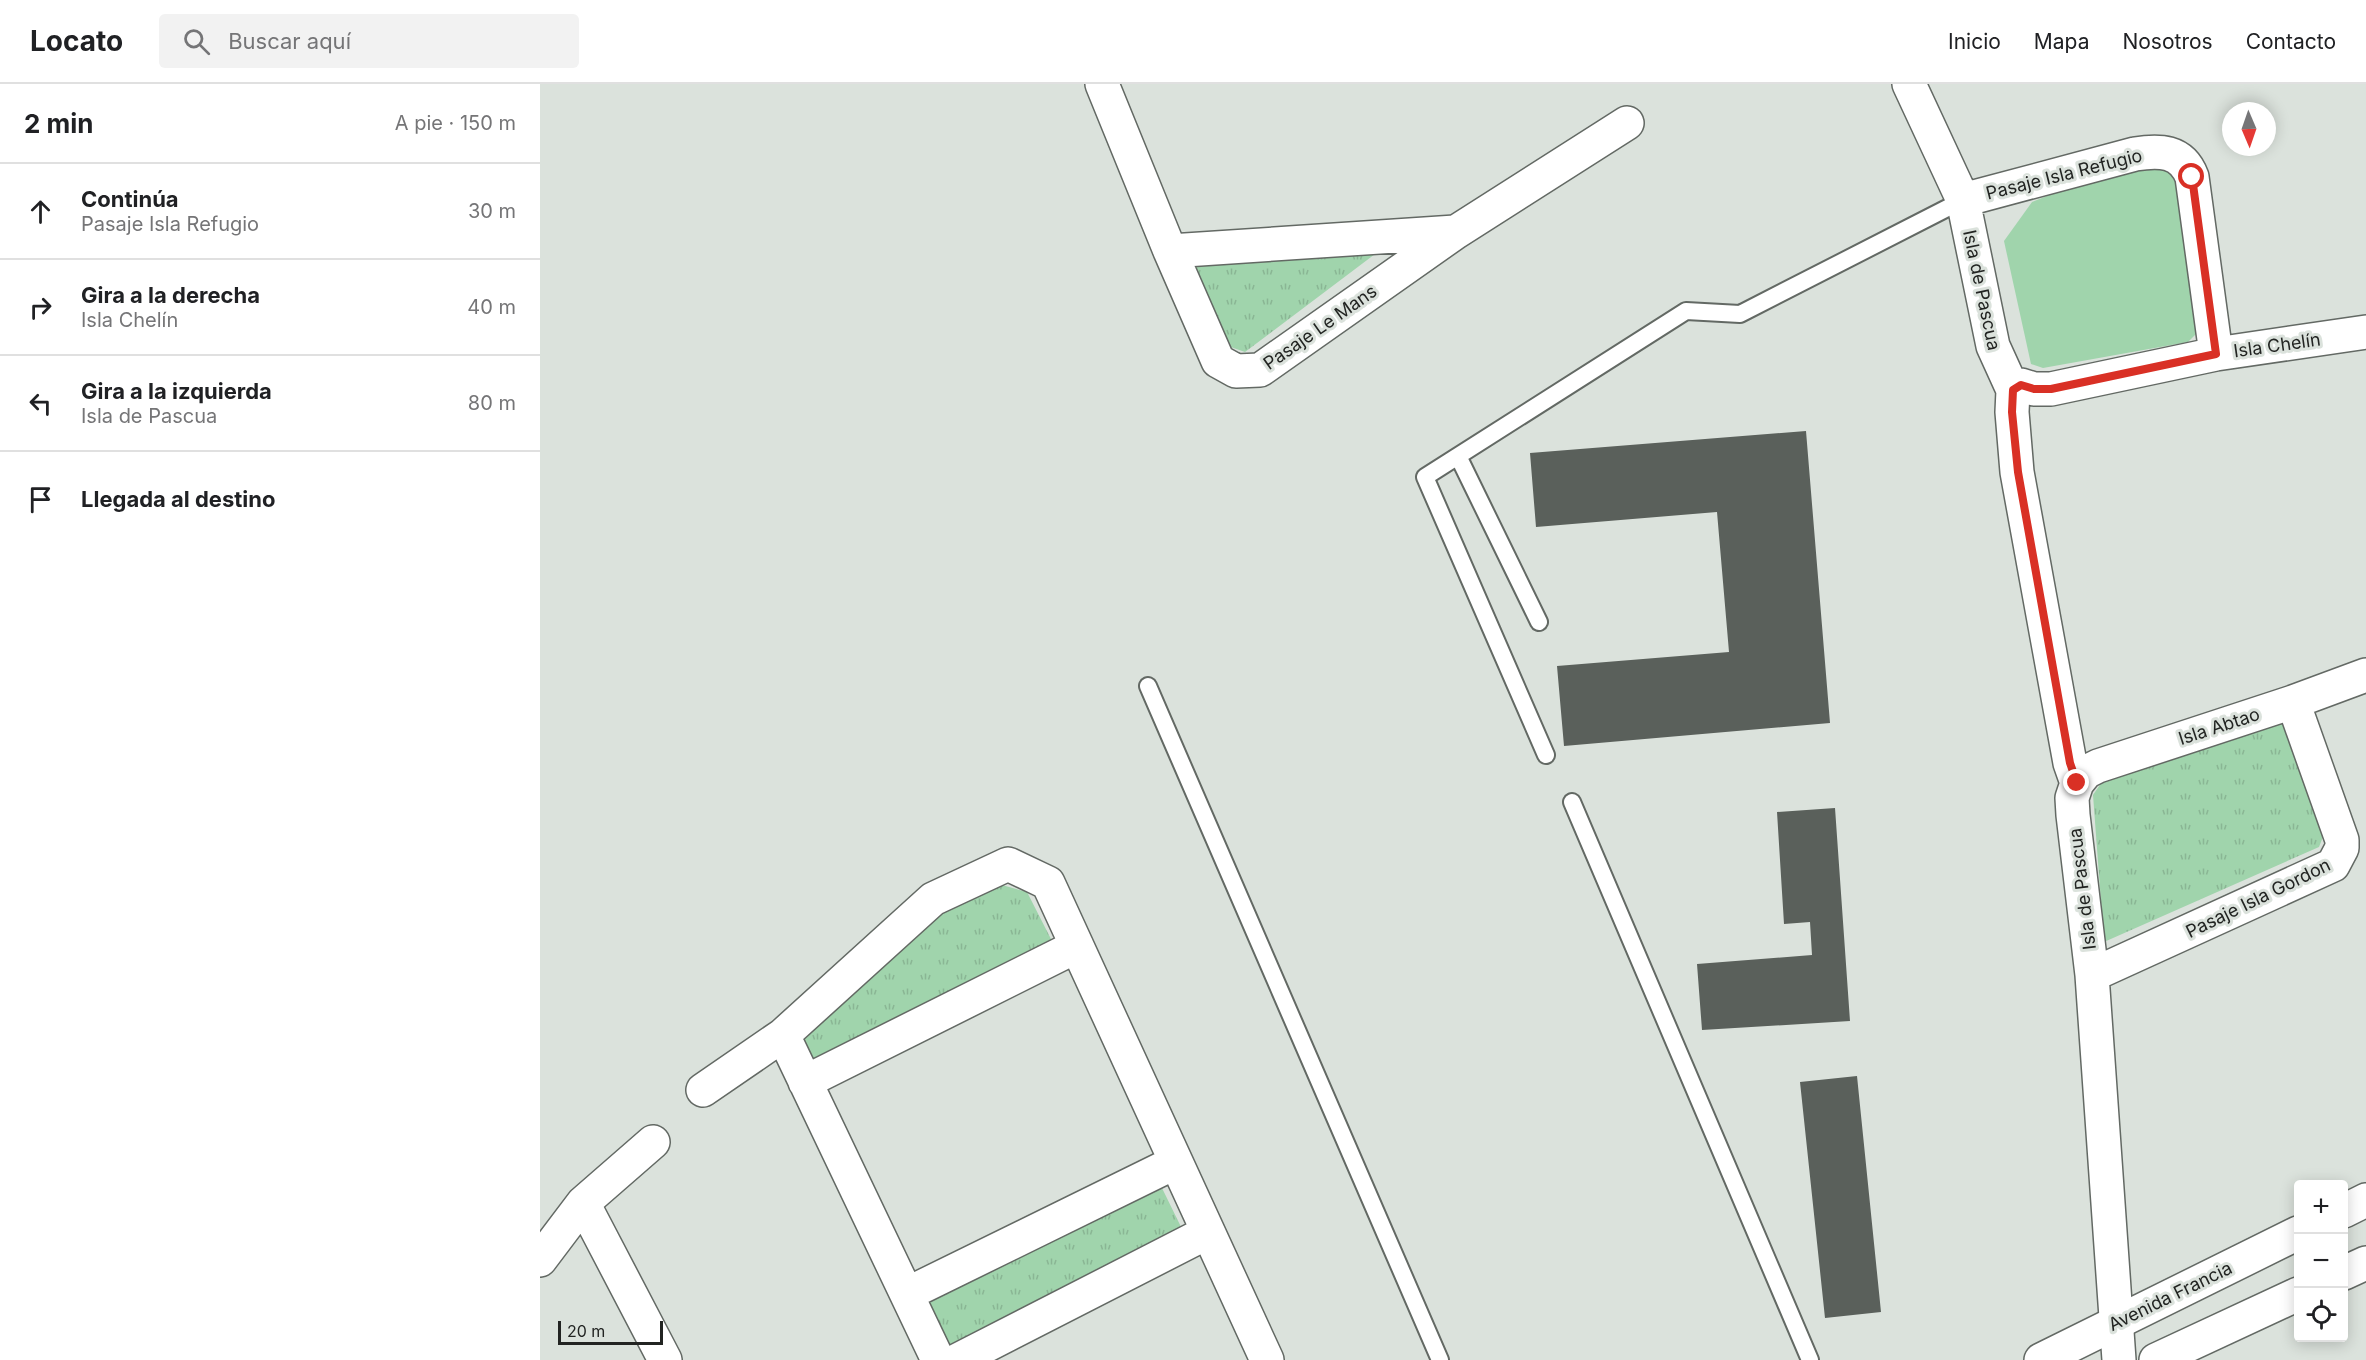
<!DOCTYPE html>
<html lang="es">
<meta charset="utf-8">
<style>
:root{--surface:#fff;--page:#f2f2f2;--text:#202124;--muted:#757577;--line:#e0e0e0}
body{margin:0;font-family:Inter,sans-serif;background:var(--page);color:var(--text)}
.controls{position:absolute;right:18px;bottom:18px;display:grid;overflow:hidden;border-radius:6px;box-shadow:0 3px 15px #0003}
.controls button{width:54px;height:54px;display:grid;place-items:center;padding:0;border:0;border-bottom:2px solid var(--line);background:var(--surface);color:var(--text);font:30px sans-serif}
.compass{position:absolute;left:1682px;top:18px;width:54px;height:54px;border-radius:50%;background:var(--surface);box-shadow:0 3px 15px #0003;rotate:178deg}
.scale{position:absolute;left:18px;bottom:15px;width:105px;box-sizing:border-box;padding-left:6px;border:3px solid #222422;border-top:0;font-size:16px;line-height:21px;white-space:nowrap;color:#222422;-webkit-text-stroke:4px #dbe2dc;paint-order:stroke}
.stop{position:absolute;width:18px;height:18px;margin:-14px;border:4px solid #d93025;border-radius:50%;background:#fff}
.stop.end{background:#d93025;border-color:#fff;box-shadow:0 2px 6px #0008}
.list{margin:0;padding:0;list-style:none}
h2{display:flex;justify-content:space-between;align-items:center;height:78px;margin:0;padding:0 24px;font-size:26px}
h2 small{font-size:20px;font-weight:400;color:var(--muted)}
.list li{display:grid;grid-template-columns:39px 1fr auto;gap:18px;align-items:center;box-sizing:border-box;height:96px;padding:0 24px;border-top:2px solid var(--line)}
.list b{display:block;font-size:22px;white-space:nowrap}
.list p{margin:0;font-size:20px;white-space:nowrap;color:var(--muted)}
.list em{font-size:20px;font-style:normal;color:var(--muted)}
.icon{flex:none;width:33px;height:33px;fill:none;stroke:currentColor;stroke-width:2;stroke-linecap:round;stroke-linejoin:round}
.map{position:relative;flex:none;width:1826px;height:1276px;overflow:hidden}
header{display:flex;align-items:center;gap:36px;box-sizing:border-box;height:84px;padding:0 30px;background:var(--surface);border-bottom:2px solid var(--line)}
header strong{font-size:28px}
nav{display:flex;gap:33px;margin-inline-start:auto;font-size:21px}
.search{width:420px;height:54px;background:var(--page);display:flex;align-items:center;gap:15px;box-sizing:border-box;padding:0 21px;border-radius:6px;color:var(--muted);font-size:22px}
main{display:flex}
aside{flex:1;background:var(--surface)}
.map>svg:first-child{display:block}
.grass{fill:url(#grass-tufts)}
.green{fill:#a0d4ac}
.building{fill:#5a605b}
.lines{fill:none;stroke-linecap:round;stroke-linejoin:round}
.service-casing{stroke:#636964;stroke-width:20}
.minor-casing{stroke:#636964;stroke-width:36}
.tertiary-casing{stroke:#636964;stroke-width:36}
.service{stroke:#fff;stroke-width:16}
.minor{stroke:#fff;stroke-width:33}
.tertiary{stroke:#fff;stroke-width:33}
.route{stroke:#d93025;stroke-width:8}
.labels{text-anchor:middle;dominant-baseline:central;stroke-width:6;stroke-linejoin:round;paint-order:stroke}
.street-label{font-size:18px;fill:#222422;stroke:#dbe2dc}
</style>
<header>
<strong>Locato</strong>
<div class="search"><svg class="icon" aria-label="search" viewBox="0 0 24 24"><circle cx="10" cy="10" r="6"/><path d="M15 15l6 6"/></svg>Buscar aquí</div>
<nav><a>Inicio</a><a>Mapa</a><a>Nosotros</a><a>Contacto</a></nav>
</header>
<main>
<aside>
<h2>2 min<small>A pie · 150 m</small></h2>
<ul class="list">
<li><svg class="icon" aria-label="ahead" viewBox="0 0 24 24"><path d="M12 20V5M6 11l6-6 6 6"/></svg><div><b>Continúa</b><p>Pasaje Isla Refugio</p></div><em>30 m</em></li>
<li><svg class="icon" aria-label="right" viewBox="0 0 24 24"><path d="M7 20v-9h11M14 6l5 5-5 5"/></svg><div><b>Gira a la derecha</b><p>Isla Chelín</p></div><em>40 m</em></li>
<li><svg class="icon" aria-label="left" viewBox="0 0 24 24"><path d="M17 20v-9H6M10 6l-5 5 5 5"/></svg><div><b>Gira a la izquierda</b><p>Isla de Pascua</p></div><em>80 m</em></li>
<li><svg class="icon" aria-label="arrive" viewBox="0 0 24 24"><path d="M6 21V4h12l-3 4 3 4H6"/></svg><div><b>Llegada al destino</b></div></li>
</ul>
</aside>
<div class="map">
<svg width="1826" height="1276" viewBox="0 0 1826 1276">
<defs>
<pattern id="grass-tufts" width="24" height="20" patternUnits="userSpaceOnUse" patternTransform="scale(1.5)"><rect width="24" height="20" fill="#a0d4ac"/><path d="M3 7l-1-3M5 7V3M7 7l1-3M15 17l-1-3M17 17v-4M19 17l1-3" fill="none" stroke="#8ab694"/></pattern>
</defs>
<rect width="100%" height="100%" fill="#dbe2dc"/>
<path class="grass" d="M847,161L705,268L682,260L643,177Z
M1734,632L1751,637L1788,740L1779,763L1564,858L1553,711L1572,683Z
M462,801L487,808L512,857L270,981L264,954L400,827Z
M621,1102L643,1147L410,1261L388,1215Z"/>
<path class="green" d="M1574,85L1627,86L1646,112L1659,247L1648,258L1503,284L1491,280L1464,157L1492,118Z"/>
<path class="building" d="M1266,347L1290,639L1024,662L1017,582L1189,568L1177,428L996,443L990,369Z
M1295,724L1310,937L1162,946L1157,880L1272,871L1270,838L1244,840L1237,728Z
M1317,992L1341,1228L1285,1234L1260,998Z"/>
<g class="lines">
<defs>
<path id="service" d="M918,372L999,538
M608,602L900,1276
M1006,671L885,393L1146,227L1200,230L1423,116
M1032,718L1270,1276"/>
<path id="minor" d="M562,0L630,167L678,277L696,287L720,286L916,148L1087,39
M1369,0L1423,116L1453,262L1473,306L1472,328L1477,388L1530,679L1537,699L1532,714L1533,731L1552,891L1579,1276
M1423,116L1595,70C1619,66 1642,66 1652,93L1676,270
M630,167L915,148
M1473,306L1481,301L1494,305H1511L1676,270L1826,248
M1537,699L1546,688L1558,682L1753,618L1826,591
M1552,891L1793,781L1802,764V756L1753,618
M243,951L398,1276
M265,998L537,862
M163,1006L243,951L393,815L468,780L508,799L727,1276
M43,1119L125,1276
M0,1176L43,1119L113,1058
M367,1210L636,1078
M418,1276L668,1148"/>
<path id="tertiary" d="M1804,1127L1826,1116
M1804,1189L1826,1179
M1501,1276L1758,1149
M1616,1276L1758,1210"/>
</defs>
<use href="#service" class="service-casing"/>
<use href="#minor" class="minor-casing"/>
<use href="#tertiary" class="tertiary-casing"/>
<use href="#service" class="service"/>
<use href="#minor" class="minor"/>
<use href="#tertiary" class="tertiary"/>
</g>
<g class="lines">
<path class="route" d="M1537,699L1530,679L1478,388L1472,328L1473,306L1481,301L1494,305H1511L1676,270L1652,93"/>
</g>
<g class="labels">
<g class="street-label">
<text transform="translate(1524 90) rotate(-14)">Pasaje Isla Refugio</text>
<text transform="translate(1442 206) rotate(78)">Isla de Pascua</text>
<text transform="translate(780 243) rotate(-35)">Pasaje Le Mans</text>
<text transform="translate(1737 261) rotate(-8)">Isla Chelín</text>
<text transform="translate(1679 642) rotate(-18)">Isla Abtao</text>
<text transform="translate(1542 805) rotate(-97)">Isla de Pascua</text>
<text transform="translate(1718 814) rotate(-26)">Pasaje Isla Gordon</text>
<text transform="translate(1630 1212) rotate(-26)">Avenida Francia</text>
</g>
</g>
</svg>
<div class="controls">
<button>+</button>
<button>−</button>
<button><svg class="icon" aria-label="locate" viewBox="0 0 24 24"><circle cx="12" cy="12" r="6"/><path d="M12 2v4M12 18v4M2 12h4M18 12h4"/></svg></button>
</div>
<svg class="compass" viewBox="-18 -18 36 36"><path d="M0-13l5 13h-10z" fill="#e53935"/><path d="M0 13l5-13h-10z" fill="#757577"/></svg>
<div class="scale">20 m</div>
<div class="stop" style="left:1652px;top:93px"></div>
<div class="stop end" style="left:1537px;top:699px"></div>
</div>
</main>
